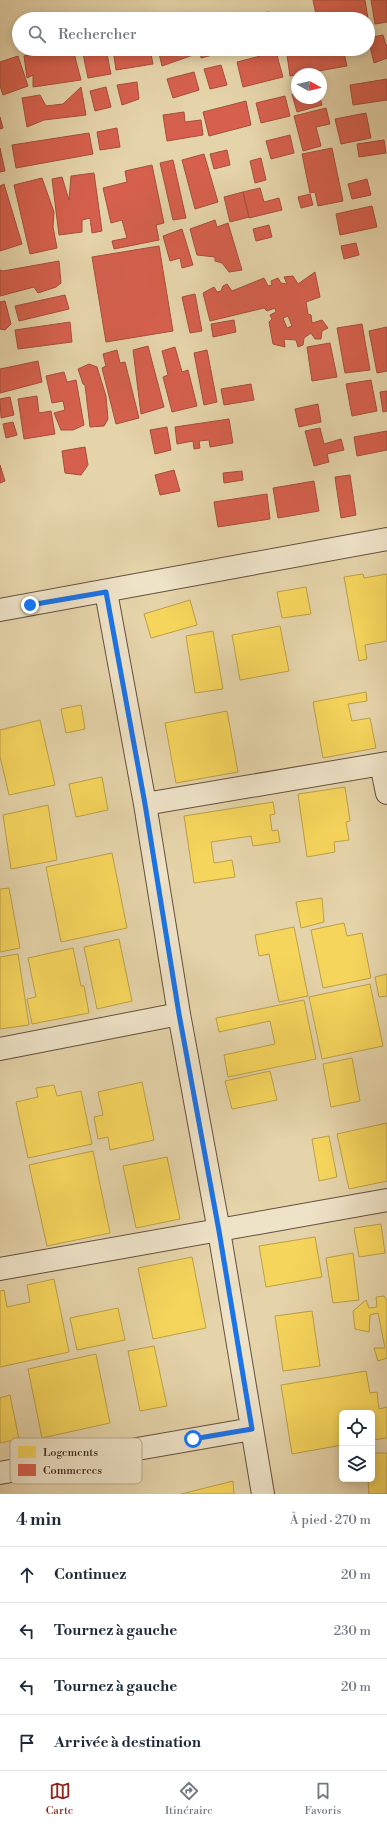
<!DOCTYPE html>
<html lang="fr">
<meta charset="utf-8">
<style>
:root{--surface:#fff;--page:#f2f2f3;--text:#1f2937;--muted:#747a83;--line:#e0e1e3;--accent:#8f2418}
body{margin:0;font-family:"Libre Bodoni",serif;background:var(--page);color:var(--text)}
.controls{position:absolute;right:12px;bottom:12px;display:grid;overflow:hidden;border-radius:6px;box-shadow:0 2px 10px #0003}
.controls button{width:36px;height:36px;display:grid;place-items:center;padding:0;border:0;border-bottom:1px solid var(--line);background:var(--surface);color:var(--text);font:20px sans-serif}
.compass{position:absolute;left:291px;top:68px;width:36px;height:36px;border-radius:50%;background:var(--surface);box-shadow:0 2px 10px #0003;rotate:98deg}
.stop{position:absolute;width:12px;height:12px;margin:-9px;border:3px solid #1a73e8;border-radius:50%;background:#fff}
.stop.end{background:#1a73e8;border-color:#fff;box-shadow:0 1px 4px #0008}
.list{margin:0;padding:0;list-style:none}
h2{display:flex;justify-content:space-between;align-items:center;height:52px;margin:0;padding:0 16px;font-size:17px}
h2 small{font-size:13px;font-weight:400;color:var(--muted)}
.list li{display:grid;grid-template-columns:26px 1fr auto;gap:12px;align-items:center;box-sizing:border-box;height:56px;padding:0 16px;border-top:1px solid var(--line)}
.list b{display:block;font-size:15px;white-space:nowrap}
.list em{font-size:13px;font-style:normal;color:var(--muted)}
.icon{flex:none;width:22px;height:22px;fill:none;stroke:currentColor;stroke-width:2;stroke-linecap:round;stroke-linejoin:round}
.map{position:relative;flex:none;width:387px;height:1494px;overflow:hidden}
.search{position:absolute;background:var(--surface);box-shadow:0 2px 10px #0003;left:12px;right:12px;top:12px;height:44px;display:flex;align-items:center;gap:10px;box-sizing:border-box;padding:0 14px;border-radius:22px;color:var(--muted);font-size:15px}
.sheet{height:276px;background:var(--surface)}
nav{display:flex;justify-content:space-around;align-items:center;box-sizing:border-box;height:56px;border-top:1px solid var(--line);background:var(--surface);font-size:11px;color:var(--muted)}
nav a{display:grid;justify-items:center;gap:2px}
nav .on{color:var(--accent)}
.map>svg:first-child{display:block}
.homes{fill:#f6d55c;stroke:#bda048}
.shops{fill:#d6604d;stroke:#a74e3e;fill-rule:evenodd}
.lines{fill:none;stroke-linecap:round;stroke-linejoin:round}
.minor-casing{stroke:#64503e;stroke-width:24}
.minor{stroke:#eee2c7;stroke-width:22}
.route{stroke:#1a73e8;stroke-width:5}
.key{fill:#eee2c7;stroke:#b8a993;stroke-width:1}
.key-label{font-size:11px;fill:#39251a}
</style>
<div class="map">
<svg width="387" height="1494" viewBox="0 0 387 1494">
<rect width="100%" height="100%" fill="#e5d3a9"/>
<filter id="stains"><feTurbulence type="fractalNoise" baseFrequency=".005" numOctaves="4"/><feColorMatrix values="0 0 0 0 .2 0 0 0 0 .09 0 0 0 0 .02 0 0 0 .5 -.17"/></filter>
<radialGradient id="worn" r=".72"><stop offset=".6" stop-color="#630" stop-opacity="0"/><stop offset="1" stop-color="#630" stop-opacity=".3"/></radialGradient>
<path class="homes" d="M363,574L364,578L387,574V641L365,645L367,659L359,661L344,577Z
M306,587L311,614L282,618L277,592Z
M190,600L197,625L151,638L144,614Z
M280,626L289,671L240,680L232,635Z
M213,631L223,689L195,693L186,636Z
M366,692L367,701L348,704L352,721L370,718L376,748L323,758L313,702Z
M81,705L85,729L66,733L61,709Z
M227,711L238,772L176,783L165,723Z
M40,720L55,785L9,795L0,756V730Z
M102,777L108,810L76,817L69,784Z
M345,787L350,821L346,822L349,840L334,842L335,852L307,857L298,794Z
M273,802L275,814L270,815L272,831L278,830L280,842L253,846L251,836L211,842L214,863L232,860L235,877L194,883L184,816Z
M48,805L57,860L11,869L3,815Z
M112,853L127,928L61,942L46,867Z
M9,888L20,948L0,952V889Z
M322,898L324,922L301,928L296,902Z
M344,923L347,936L362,933L371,978L323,988L311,930Z
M294,927L308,996L279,1002L269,954L259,956L255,935Z
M119,939L132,1001L97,1009L84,947Z
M73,948L81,986H84L89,1013L32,1024L27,999L36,997L28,958Z
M18,954L29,1025L0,1029V957Z
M387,974V996L379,997L375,977Z
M370,984L383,1046L322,1059L309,997Z
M304,1000L316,1059L228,1077L224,1055L275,1044L270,1021L219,1032L216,1018Z
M352,1058L360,1101L331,1107L323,1064Z
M270,1071L277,1100L232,1109L225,1081Z
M142,1082L154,1140L110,1150L108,1137L98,1139L94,1117L103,1115L98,1092Z
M54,1085L57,1096L81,1091L92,1144L28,1158L16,1102L38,1097L36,1088Z
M387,1123V1181L349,1189L337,1134Z
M329,1136L337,1177L319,1181L312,1139Z
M93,1151L110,1233L47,1246L29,1165Z
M167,1157L180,1219L136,1228L123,1166Z
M381,1224L385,1253L359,1257L354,1228Z
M315,1237L322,1277L266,1287L259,1246Z
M353,1253L359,1300L333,1303L326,1258Z
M192,1257L206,1328L153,1339L138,1268Z
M54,1279L69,1352L0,1367V1291L4,1290L7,1307L30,1302L27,1285Z
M384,1296L387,1301V1358L378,1361L374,1348H385L378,1313L370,1315L369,1332L355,1329L353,1311L366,1300L369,1308L377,1307L376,1297Z
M118,1308L125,1340L77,1350L70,1318Z
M312,1311L320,1366L283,1371L275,1316Z
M154,1346L167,1406L140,1411L128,1351Z
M96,1354L110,1423L42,1438L28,1369Z
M366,1371L370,1393L377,1392L379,1409L387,1407V1438L372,1440V1413H342V1445L292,1454L281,1385Z
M10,1395L19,1439L0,1443V1398Z
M372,1453H387V1494H369L368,1479H372Z
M233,1481L234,1494H181Z"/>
<path class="shops" d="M313,0H365L368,19H317Z
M371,0H387V22L375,24Z
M269,12L271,19H232Z
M178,16L179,19H158Z
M383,35L386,45H387V58L374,63L368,38Z
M37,49H69V51L73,49L81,80L33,87V75L27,78L24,56L37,53Z
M82,49H106L111,74L88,78Z
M113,49H150L153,64L116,70Z
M158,49H190L193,55L162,66Z
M200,49H236L201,58Z
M319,49H343L347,66L290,76L287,55Z
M276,52L283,77L243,87L237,62Z
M18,56L28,86L3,95L0,86V62Z
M221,65L227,85L210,89L204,69Z
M194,72L199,90L173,98L167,79Z
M387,79V100L353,105L350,85Z
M137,82L139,99L122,105L117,85Z
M81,87L86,115L44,120L27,127L22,98L40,95L46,106L63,104Z
M106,87L111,107L95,111L90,91Z
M297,93V98H320L322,105L297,112L292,94Z
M285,96L290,116L261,123L256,103Z
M246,101L251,125L209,136L203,112Z
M326,108L330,124L316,127L321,146L303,151L294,116Z
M184,112L185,122L201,120L203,135L167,141L163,115Z
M366,113L371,138L341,144L335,119Z
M0,117L3,128L0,129Z
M117,128L120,147L100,150L97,132Z
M89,133L93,154L16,168L12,145Z
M290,135L294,153L271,159L266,141Z
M384,140L386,153L359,157L357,144Z
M0,148L5,171L0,172Z
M332,148L343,201L318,206L315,192L310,193L302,154Z
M227,150L230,165L214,169L210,154Z
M204,154L218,202L195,209L182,160Z
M261,158L266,180L255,183L250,161Z
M173,160L186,218L173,220L160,163Z
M152,165L164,223L156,225L159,240L114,249L112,241L127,238L122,220L111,223L103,188L127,182L125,171Z
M94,173L102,231L92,233L90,218L82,220V232L59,235L52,179L62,177L69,200L71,176Z
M42,178L54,212L53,227L57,248L30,254L14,185Z
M367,179L371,195L352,199L348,184Z
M4,184L22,244L0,251V186Z
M260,188L264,202L279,198L282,210L249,218L243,192Z
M243,192L249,217L230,222L224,197Z
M310,194L313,205L301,208L298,197Z
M372,206L377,227L340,235L336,214Z
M215,220L217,227L228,223L242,270L229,272L222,263L215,261V257L197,255L190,229Z
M269,225L272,237L256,241L253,229Z
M182,229L193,265L182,268L180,258L170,261L163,236Z
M356,243L359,255L344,259L341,246Z
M159,246L173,331L106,342L92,257Z
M59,261L61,283L56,287L38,293L34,287L0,296V270L3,271Z
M315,272L320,297L306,302L308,314L311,315L312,323L322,320L328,328L322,331L321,339H315L311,333L304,338L303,345L298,347L296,340L284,339L285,347L273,344L269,322L272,319L270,315L276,312L275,308L267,311L264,308L210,321L203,293L214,287L217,292L221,291L223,286L227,284L232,291L264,278L268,286L272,285L271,281L278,278L281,283L287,284L284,277L293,276L298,284ZM288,316L292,326L287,328L283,318Z
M195,294L202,331L190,333L182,297Z
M65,295L69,309L19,321L15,306Z
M5,301L11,324L5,330L0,329V302Z
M234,320L236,332L213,337L211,324Z
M70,322L72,342L18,349L15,330Z
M362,324L370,370L345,373L337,328Z
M387,327V371L377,373L369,331Z
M330,343L337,377L312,381L307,347Z
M148,346L164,407L141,414L133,350Z
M175,347L182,372L188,370L197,406L172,412L163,377L168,375L162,351Z
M117,350L120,363L125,362L139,418L116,424L102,368L106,366L103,354Z
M207,350L217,402L204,405L194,353Z
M38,361L42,382L0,393V369Z
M89,364L97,367L106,396L108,419L104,426L90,427L85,385L83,384L78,369Z
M64,372L67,382L76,380L84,425L73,430H61L54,413L65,410L63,401L52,403L46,376Z
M371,380L377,411L352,416L346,384Z
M251,384L254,400L224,405L221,389Z
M387,391V411L383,412L380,392Z
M37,396L39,413L51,411L55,434L24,439L18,399Z
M10,397L14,415L1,418L0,399Z
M318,404L321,422L299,427L295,409Z
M229,419L233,443L210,447L209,440L199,441L200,448L194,449L193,441L177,444L175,427Z
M13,422L17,435L6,438L3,424Z
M167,427L171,450L155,454L150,430Z
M320,428L324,444L341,439L344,450L327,454L329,462L314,466L305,431Z
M387,431V450L357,456L354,437Z
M85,447L88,465L81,475L65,473L62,451Z
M0,465L5,481L0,483Z
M174,470L180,491L160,495L155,475Z
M242,471L243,480L224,483L223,473Z
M350,475L356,515L341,518L335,477Z
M314,481L319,511L278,518L273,488Z
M267,494L270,519L218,527L214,502Z"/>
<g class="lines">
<defs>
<path id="minor" d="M106,592L145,804L179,1014L219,1231L263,1494
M0,610L387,539
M381,764L387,793
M145,804L387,763
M0,1049L179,1014
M0,1269L387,1200
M0,1473L252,1429"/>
</defs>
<use href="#minor" class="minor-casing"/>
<use href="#minor" class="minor"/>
</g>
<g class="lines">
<path class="route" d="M30,605L106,592L145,804L179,1014L219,1231L252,1429L193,1439"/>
</g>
<rect x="10" y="1438" width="132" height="46" rx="6" class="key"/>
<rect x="18" y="1446" width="18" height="12" fill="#f6d55c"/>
<rect x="18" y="1464" width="18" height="12" fill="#d6604d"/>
<g class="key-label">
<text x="43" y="1456">Logements</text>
<text x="43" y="1474">Commerces</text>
</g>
<rect width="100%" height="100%" filter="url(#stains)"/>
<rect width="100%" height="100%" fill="url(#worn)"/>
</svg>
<div class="controls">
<button><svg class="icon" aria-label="locate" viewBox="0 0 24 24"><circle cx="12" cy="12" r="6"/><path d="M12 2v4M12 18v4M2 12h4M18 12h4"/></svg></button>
<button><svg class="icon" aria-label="layers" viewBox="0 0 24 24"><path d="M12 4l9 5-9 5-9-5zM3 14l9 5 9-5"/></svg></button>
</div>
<svg class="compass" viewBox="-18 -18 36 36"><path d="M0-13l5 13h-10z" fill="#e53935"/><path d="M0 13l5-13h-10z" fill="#747a83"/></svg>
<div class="stop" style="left:193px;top:1439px"></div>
<div class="stop end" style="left:30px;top:605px"></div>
<div class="search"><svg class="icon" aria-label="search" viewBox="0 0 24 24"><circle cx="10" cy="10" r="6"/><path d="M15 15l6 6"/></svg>Rechercher</div>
</div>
<section class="sheet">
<h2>4 min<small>À pied · 270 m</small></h2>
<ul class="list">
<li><svg class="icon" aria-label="ahead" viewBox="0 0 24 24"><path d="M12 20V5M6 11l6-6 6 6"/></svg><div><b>Continuez</b></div><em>20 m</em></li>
<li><svg class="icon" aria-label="left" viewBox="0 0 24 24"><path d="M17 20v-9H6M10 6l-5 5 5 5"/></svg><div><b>Tournez à gauche</b></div><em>230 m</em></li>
<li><svg class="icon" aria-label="left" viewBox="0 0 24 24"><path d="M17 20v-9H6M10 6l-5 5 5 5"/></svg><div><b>Tournez à gauche</b></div><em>20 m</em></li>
<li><svg class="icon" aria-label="arrive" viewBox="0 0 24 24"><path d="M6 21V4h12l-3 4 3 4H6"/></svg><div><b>Arrivée à destination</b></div></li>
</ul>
</section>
<nav>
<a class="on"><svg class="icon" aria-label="map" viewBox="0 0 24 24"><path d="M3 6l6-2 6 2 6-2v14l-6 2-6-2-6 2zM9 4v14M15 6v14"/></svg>Carte</a>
<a><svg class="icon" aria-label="directions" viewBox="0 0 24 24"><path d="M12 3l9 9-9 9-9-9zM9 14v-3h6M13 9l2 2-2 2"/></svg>Itinéraire</a>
<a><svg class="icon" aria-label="saved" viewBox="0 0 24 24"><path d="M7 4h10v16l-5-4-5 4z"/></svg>Favoris</a>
</nav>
